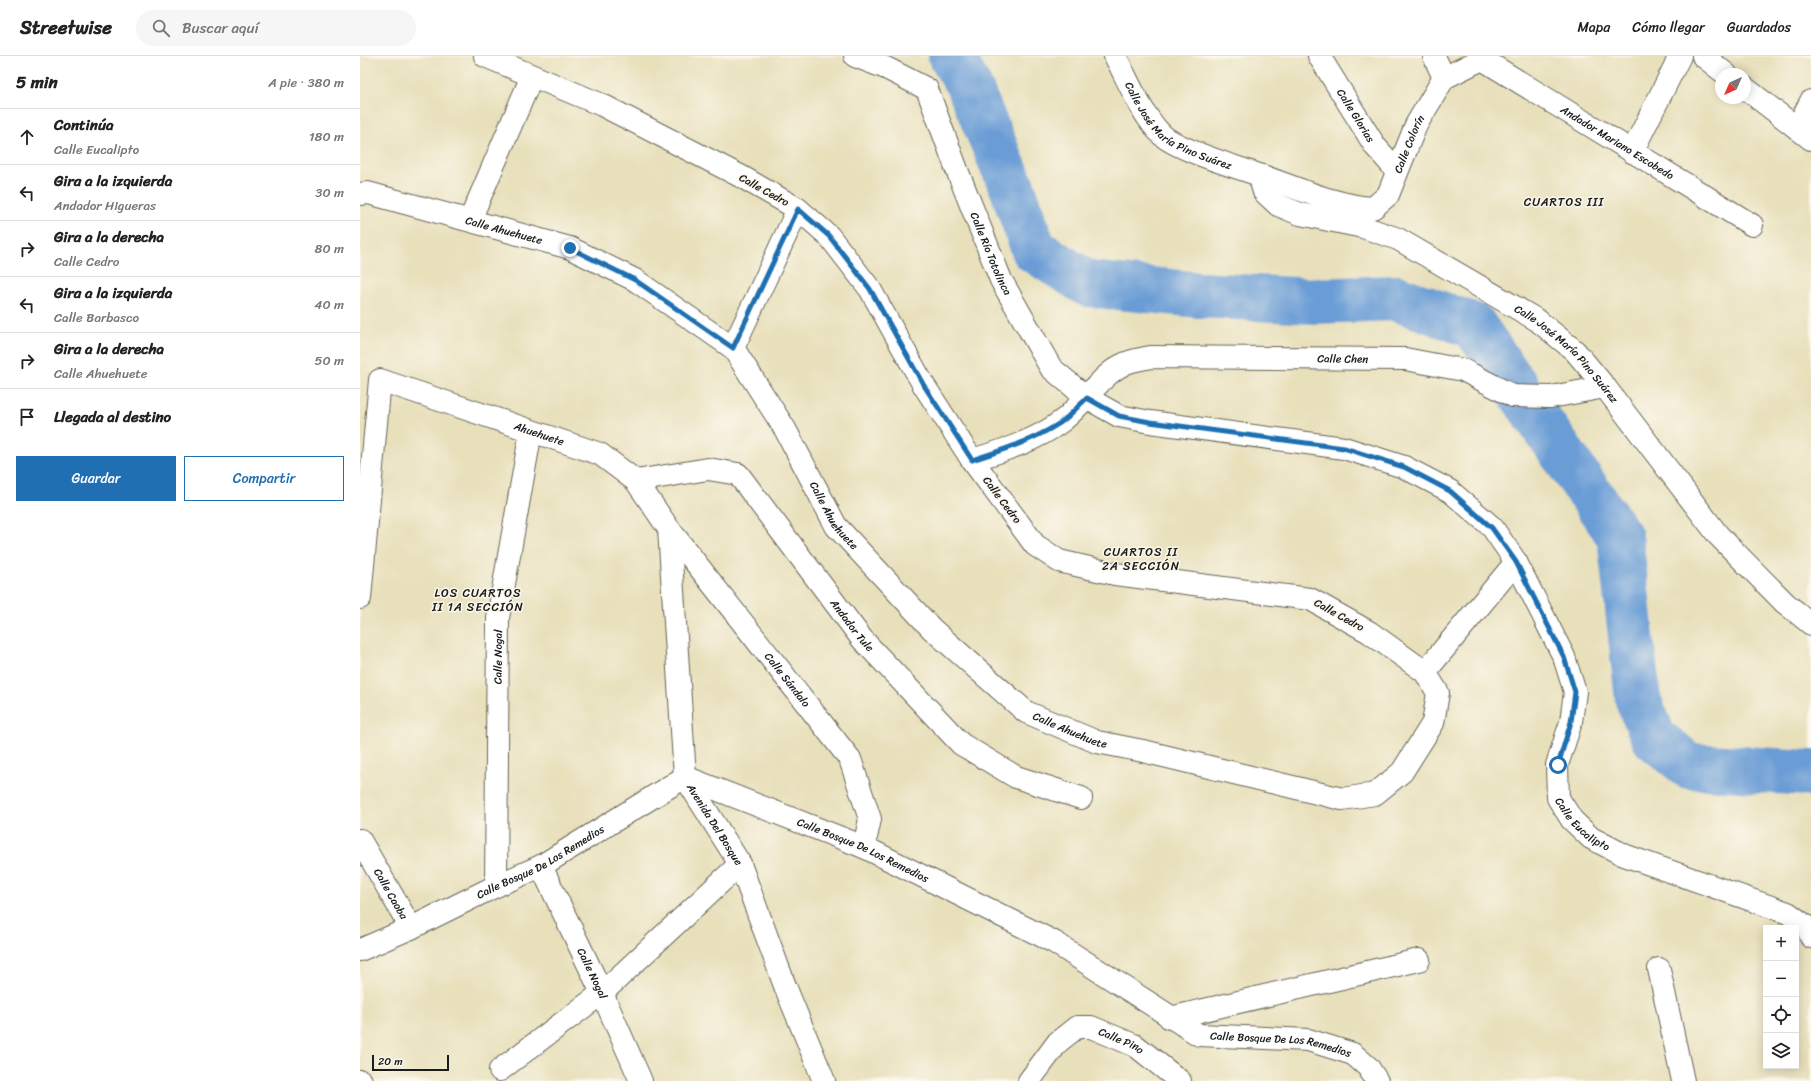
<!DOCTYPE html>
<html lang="es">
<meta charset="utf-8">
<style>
:root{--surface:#fff;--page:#f6f6f6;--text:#222;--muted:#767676;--line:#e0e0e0;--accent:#1f6fb2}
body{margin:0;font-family:Sriracha,sans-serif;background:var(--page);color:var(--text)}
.controls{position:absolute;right:12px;bottom:12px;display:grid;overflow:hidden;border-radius:0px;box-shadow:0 2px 10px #0003}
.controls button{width:36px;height:36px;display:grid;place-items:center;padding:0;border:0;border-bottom:1px solid var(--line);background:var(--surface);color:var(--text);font:20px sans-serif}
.compass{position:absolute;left:1355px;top:12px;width:36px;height:36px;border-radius:50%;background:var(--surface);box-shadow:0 2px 10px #0003;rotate:225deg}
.scale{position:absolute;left:12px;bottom:10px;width:77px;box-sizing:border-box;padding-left:4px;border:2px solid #1c1c1c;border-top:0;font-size:11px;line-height:14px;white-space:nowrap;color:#1c1c1c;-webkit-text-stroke:3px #fbf7ec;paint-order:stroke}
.stop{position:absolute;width:12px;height:12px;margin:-9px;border:3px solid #1f6fb2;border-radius:50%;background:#fff}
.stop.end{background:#1f6fb2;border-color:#fff;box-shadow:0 1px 4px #0008}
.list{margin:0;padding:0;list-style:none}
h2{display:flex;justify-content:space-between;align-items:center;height:52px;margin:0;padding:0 16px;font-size:17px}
h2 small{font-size:13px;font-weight:400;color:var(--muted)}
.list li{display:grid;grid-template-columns:26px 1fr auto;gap:12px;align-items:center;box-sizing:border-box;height:56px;padding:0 16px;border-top:1px solid var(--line)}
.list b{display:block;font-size:15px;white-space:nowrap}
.list p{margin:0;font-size:13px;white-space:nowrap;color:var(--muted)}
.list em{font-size:13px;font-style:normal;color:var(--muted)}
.actions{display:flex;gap:8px;padding:12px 16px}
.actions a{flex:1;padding:9px 0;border:1px solid var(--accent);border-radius:0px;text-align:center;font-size:14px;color:var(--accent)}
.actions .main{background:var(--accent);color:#fff}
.icon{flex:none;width:22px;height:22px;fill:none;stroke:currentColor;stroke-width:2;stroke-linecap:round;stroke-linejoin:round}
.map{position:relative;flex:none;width:1451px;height:1025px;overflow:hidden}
header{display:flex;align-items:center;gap:24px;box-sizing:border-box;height:56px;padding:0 20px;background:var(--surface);border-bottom:1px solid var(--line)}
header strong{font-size:19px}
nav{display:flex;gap:22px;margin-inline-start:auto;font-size:14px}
.search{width:280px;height:36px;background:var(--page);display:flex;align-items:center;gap:10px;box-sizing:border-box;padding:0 14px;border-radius:22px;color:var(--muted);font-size:15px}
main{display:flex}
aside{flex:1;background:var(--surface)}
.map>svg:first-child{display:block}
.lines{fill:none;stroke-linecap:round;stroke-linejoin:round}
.river{stroke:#6b9dd6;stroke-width:46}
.minor-casing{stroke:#636154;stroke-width:24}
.tertiary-casing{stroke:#636154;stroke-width:24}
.minor{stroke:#fff;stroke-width:22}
.tertiary{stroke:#fff;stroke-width:22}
.route{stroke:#1f6fb2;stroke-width:5}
.labels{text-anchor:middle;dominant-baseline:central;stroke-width:3;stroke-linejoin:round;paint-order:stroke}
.street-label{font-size:11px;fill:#1c1c1c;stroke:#fbf7ec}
.neighbourhood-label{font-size:12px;letter-spacing:1px;fill:#1c1c1c;stroke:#fbf7ec}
</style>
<header>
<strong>Streetwise</strong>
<div class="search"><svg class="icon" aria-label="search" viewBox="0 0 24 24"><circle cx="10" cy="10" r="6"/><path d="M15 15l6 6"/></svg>Buscar aquí</div>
<nav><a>Mapa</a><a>Cómo llegar</a><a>Guardados</a></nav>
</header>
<main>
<aside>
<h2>5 min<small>A pie · 380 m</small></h2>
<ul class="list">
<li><svg class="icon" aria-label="ahead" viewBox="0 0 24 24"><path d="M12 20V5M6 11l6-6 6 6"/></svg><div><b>Continúa</b><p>Calle Eucalipto</p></div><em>180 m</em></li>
<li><svg class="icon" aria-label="left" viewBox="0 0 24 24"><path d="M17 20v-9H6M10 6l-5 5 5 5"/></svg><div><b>Gira a la izquierda</b><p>Andador Higueras</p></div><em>30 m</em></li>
<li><svg class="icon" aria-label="right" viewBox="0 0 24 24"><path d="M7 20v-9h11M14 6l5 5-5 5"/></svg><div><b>Gira a la derecha</b><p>Calle Cedro</p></div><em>80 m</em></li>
<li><svg class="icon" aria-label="left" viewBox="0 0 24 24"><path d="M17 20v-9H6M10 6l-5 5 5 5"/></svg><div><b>Gira a la izquierda</b><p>Calle Barbasco</p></div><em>40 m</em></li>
<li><svg class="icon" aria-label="right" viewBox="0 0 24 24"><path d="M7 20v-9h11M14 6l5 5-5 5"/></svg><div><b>Gira a la derecha</b><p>Calle Ahuehuete</p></div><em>50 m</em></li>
<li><svg class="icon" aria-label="arrive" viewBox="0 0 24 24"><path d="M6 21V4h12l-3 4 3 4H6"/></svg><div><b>Llegada al destino</b></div></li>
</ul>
<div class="actions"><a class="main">Guardar</a><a>Compartir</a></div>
</aside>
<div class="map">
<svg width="1451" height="1025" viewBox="0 0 1451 1025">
<rect width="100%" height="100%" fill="#fbf7ec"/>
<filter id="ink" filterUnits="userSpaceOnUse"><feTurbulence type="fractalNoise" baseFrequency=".025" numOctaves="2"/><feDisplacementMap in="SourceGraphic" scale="8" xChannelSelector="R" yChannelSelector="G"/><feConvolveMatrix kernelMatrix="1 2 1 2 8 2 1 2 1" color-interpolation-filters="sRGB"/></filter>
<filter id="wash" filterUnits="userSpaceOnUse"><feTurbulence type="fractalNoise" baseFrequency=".012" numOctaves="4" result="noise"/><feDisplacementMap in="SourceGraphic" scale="16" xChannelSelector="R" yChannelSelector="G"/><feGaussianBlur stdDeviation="0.9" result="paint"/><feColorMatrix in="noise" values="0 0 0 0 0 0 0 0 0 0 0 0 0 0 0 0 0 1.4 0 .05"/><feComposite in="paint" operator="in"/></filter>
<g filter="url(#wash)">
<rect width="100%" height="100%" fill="#e8e0bb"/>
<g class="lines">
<path class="river" d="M591,0L609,30L652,131L674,194L728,228L840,239L954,245L1036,242L1114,270L1260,481L1278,644L1294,682L1329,710L1451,717"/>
</g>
</g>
<g filter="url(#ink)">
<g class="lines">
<defs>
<g id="minor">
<path id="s1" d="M495,0L526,12L567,33L597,114L641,224L691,312L727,342L759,360L790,366L984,392L1044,411L1090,435L1132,471L1156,506L1204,601L1215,636L1211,666L1197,709L1198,742L1212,764L1231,782L1264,799L1428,857L1447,871L1451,881"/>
<path id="s2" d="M959,0L1015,90L1037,115"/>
<path d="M1074,0L1084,22"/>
<path d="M1343,0L1366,18"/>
<path id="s3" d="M1122,3L1392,169"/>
<path d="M1385,32L1451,83"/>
<path d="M1437,72L1451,45"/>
<path d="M1272,96L1320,0"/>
<path id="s4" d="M899,119C932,130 979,151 1013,152L1028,139L1056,69L1084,22L1122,3L1125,0"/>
<path id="s5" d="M0,138L8,137L210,192L275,224L373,292L425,373L476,470L572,573L666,656L737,686L783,695L982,743L1015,738L1042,716L1073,667L1078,637L1065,616L1009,576L950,543L755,518L699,505L675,489L612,404L563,328L510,233L469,180L438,153L382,121L242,49L125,0"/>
<path d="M110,164L172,20"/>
<path d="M373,292L438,153"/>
<path id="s6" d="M612,404C642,395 676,385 702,365C723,349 739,321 762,309C770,304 782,303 791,301L1045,303L1103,314L1153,340L1191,341L1245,331"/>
<path id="s7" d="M276,425L348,413L378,418L502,583L601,688L656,721L721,742"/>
<path id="s8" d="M309,473L325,721L504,791L694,886L839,979L948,984L993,998L1008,1011L1017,1025"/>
<path id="s9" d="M0,542L20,324L240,398L276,425L309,473L490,703L510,763L504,791"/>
<path d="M1065,616L1156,506"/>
<path id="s10" d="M181,810L242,937L281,1025"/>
<path id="s11" d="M136,830L138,562L171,375"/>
<path d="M0,894L51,872"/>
<path d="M1299,913L1323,1025"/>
<path d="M810,962L1059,904"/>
<path d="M140,1014L242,937L380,808"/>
<path d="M0,1025H1"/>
<path id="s12" d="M669,1025L698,986L717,971H731L776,990L820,1025"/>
</g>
<g id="tertiary">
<path id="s13" d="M755,0C769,26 781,58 802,79C818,94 877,111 899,119L904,136L918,149L940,158L1003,171L1038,183L1177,264L1215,295L1245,331L1358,479L1425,547L1451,568"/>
<path id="s14" d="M0,784L51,872L136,830L181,810L325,721L380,808L425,930L464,1025"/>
</g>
</defs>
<use href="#minor" class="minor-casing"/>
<use href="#tertiary" class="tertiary-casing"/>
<use href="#minor" class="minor"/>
<use href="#tertiary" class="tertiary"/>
</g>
</g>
<g class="lines" filter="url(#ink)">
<path class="route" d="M210,192L275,224L373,292L438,153L469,180L510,233L563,328L612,404C643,394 672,385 700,367C710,360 718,350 727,342L759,360L790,366L984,392L1044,411L1090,435L1132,472L1156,506L1204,601L1215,636L1211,666L1198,709"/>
</g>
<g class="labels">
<g class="street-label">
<text stroke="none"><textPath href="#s2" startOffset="70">Calle Glorias</textPath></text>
<text stroke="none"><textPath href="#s13" startOffset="99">Calle José María Pino Suárez</textPath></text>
<text stroke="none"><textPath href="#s3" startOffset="159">Andador Mariano Escobedo</textPath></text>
<text stroke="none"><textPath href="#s4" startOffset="194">Calle Colorín</textPath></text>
<text transform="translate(404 134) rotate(29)">Calle Cedro</text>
<text stroke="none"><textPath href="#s5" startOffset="149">Calle Ahuehuete</textPath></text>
<text stroke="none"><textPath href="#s1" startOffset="256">Calle Río Totolinca</textPath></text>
<text stroke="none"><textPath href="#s13" startOffset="565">Calle José María Pino Suárez</textPath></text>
<text stroke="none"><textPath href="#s6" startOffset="403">Calle Chen</textPath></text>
<text stroke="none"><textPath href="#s9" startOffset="387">Ahuehuete</textPath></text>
<text transform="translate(642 444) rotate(53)">Calle Cedro</text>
<text stroke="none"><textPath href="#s5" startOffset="605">Calle Ahuehuete</textPath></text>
<text transform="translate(979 559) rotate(29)">Calle Cedro</text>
<text stroke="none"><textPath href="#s7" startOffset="293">Andador Tule</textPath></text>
<text stroke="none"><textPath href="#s11" startOffset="229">Calle Nogal</textPath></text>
<text stroke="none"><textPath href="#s9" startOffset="746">Calle Sándalo</textPath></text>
<text stroke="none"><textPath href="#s5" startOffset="929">Calle Ahuehuete</textPath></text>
<text stroke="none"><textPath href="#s1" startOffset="1197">Calle Eucalipto</textPath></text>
<text stroke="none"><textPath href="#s14" startOffset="471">Avenida Del Bosque</textPath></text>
<text stroke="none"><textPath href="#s8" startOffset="441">Calle Bosque De Los Remedios</textPath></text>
<text stroke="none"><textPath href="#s14" startOffset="247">Calle Bosque De Los Remedios</textPath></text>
<text stroke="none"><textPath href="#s14" startOffset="62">Calle Caoba</textPath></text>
<text stroke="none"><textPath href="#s10" startOffset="119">Calle Nogal</textPath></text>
<text stroke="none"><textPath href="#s12" startOffset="120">Calle Pino</textPath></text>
<text stroke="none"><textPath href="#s8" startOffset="908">Calle Bosque De Los Remedios</textPath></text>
</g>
<g class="neighbourhood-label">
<text x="1204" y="146">CUARTOS III</text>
<text x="781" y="496">CUARTOS II<tspan x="781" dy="14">2A SECCIÓN</tspan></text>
<text x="118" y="537">LOS CUARTOS<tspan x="118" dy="14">II 1A SECCIÓN</tspan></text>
</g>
</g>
</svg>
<div class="controls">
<button>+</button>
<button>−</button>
<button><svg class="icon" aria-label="locate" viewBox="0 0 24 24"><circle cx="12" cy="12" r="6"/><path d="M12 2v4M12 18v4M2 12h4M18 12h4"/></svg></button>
<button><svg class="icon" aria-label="layers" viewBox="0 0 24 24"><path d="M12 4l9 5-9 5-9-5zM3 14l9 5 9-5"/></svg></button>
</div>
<svg class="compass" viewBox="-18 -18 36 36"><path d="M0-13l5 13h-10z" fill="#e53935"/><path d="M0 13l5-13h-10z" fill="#767676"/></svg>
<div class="scale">20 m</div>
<div class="stop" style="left:1198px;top:709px"></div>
<div class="stop end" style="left:210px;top:192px"></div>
</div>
</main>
